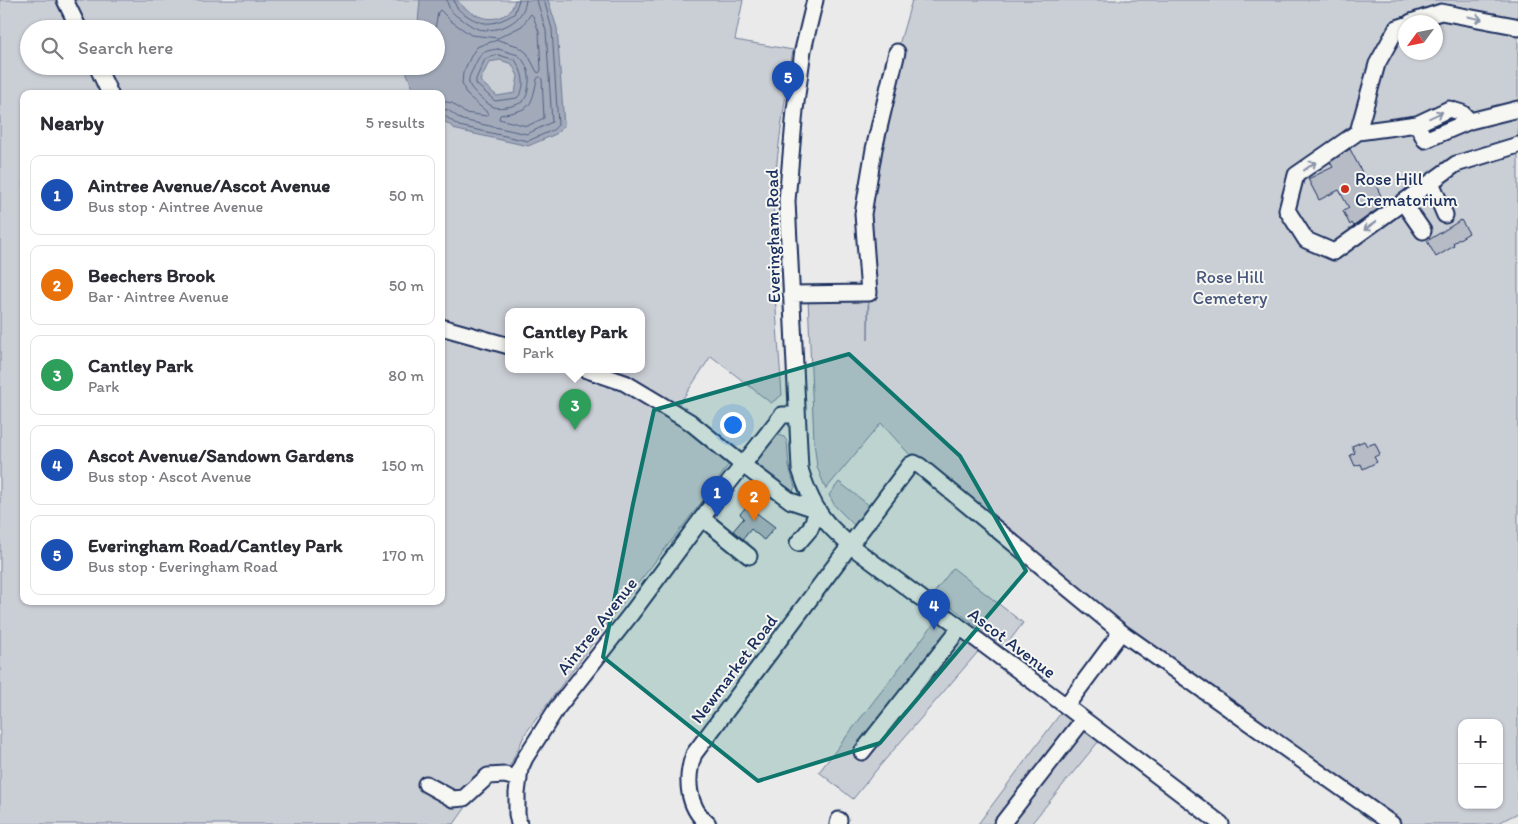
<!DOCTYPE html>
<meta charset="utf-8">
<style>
:root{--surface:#fff;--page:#f7f7f7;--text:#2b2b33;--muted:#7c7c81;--line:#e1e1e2;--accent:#b45309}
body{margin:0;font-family:Itim,sans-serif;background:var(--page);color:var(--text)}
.controls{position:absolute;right:15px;bottom:15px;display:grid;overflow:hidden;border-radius:10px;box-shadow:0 1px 4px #0004}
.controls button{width:45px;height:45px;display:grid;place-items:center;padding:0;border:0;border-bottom:1px solid var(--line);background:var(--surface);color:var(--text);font:25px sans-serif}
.compass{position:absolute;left:1398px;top:15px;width:45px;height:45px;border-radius:50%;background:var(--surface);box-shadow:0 1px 4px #0004;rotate:237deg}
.you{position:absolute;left:732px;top:424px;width:18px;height:18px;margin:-12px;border:4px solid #fff;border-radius:50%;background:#1a73e8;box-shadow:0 0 0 8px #1a73e833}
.badge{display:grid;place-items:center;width:32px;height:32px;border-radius:50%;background:var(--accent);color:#fff;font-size:16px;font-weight:700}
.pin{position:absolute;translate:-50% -41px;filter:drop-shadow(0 1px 2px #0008)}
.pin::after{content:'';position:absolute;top:26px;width:18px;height:15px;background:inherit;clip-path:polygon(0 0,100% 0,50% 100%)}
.popup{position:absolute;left:505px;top:308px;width:140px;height:65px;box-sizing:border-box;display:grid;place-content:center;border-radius:10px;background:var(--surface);filter:drop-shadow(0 1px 4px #0005);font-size:16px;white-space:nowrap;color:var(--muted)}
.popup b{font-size:19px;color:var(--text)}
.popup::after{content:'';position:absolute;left:50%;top:100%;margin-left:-10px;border:10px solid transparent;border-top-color:var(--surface)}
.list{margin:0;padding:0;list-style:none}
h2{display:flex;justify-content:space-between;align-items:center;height:65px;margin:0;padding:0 20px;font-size:21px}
h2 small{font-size:16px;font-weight:400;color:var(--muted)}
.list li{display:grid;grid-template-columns:32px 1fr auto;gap:15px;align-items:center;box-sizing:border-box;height:80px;margin:0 10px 10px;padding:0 10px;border:1px solid var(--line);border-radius:10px}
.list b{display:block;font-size:19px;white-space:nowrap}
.list p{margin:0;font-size:16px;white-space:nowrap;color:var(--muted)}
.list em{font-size:16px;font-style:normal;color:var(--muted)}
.icon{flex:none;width:28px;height:28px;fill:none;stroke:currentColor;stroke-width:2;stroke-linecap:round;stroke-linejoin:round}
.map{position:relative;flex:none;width:1518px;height:824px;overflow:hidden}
.search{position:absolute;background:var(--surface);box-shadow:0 1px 4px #0004;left:20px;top:20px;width:425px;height:55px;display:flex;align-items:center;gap:12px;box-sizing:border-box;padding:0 18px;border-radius:28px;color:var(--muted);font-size:19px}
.panel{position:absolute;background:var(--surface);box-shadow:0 1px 4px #0004;left:20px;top:90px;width:425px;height:515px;border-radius:10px}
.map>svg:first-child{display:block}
.green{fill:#caced5;stroke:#727e9a;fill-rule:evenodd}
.water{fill:#a2aaba;stroke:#6c7995;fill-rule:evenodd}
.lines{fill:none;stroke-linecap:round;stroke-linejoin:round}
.shore{stroke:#516083;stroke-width:1}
.building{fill:#b6bbc6;stroke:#1b2f5e}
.minor-casing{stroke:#1b2f5e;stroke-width:19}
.minor{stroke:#f6f6f2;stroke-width:15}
.oneway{stroke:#8892a8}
.marked{fill:#0f766e;fill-opacity:0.2;stroke:#0f766e;stroke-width:4;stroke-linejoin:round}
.poi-dot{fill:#c8321e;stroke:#f6f6f2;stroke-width:2}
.labels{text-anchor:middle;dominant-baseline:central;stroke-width:4;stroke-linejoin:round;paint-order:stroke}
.poi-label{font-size:18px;fill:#1b2f5e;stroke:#f6f6f2;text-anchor:start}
.street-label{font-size:18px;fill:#1b2f5e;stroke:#f6f6f2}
.park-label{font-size:18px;fill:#47577c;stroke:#f6f6f2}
</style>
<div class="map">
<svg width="1518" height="824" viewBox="0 0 1518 824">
<rect width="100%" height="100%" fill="#e9eae9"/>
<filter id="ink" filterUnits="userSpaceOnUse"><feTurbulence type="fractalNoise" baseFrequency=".02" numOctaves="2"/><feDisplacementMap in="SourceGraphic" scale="10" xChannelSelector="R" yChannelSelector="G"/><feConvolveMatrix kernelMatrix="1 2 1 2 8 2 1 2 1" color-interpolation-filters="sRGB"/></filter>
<g filter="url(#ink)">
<path class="green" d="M0,0H743L735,40L793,50C784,107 774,165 773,224C773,281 778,338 782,395L771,403L711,356L678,406L739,454L731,461L711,490L625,600L525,734L509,768L492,770L454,824H0ZM29,29H436V66H29ZM24,94H441V601H24ZM509,311H641V369H509Z
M912,0H1518V813L1496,824H1392L1121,632L920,466L881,423L826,489L817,467L814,441L808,298L868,297V340L869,293L863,214L897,52ZM1406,22H1436V52H1406ZM1462,723H1499V805H1462Z
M778,435L784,437L787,441L789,467L795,487L793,491H786L758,469L755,457L772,436Z
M839,482L870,506L855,526L835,506L829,495Z
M953,568L1023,623L1004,648L934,593Z
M942,613L983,646L878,768L853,799L819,772Z
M1066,706L1103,736L1031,824H978Z"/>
<path class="water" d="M420,0H457C469,15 493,27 510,11C512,9 514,3 515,0H548L557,28L564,126L556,134L528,146L457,130L441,119V94H415L404,66H436V29H415L418,23ZM500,60L512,64L518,76L515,93L497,96L480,81L489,62Z"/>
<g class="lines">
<path class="shore" d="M447,0C448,9 453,14 461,19C466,22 472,27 478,29C498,33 524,23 526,0
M454,0C455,8 460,11 466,15C484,27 495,25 514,14L519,0
M435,29L438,12L440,10L451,21L471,35L498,38L522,26L531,14L533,16L539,32L541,70L539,73L537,72L527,53L518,46L498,40L484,44L477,47L472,54L463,73L462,83L466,94L488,113L487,116L465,113L452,103L441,101
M498,49L518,55C526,62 530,72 529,83C528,89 528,96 523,101C518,106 500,109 494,107C488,105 470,90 469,83C468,78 471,73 473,69C480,54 481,51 498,49Z
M499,55L515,60C522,70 528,87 517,98L495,101L476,84V79L485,59Z
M540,77L542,79L544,118L527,126L499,119L500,115C530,109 531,110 537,79Z
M441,109L448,110L462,120L527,134L552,122L546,31L537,0
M441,115L445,116L459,126L528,141L553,130L558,125L552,29L544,0"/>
</g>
<path class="building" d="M1350,149L1369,186L1375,183L1382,198L1376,201L1379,208L1354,226L1352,223L1350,225L1343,211L1349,208L1339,190L1319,200L1308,179L1333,167L1330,162Z
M1461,220L1469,233L1453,243L1454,246L1436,257L1427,241Z
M1364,441L1367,446L1375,443L1380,454L1374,457L1377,462L1363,469L1361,464L1355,466L1350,455L1355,453L1352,446Z
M746,507L749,509L750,508L775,527L764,540L751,529L743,539L733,531L744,518L740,514Z"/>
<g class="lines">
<defs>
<path id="minor" d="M65,0L79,29
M815,0L803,50L795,110L787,201L800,469C806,488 814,509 828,524C835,532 843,539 851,546L1066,706L1221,824
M1411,22L1441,12L1515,26L1518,28
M1406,25L1397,28L1377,64L1358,132L1296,175L1287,210L1306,240L1334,252L1456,164L1518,145
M97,66L110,94
M1470,121L1462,113L1449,109L1417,124L1425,140L1470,121L1518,109
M1358,132L1417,124
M1431,182L1445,215
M1403,202L1423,231
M791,294L869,293L863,214L874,149L897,52
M441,327L509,346
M584,369L625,383L690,422L743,465L791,501L818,510L810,529L798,543
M702,518L749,556
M1066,706L1121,632
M862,752L960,628
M426,784L453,799L464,798L488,776L505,775L519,779
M519,824L517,814V793L520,769L525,758L557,708L631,614L720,494L782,415H797
M708,824C687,807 685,778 694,754L910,465L914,463L920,466L1121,632L1392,824
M838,824L839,820
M1002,824L1083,720"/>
</defs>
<use href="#minor" class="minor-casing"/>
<use href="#minor" class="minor"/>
</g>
<defs><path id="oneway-shaft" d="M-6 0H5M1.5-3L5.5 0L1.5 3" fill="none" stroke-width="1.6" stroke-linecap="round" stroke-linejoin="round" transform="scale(1.25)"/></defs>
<g class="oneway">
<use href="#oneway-shaft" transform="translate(1475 18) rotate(11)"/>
<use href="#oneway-shaft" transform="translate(1436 115) rotate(-25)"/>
<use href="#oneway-shaft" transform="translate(1310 166) rotate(-36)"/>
<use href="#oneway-shaft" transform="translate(1370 226) rotate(144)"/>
</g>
</g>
<path class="marked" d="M849,354L960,456L1026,571L880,743L758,781L603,657L633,504L654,410Z"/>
<circle class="poi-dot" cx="1345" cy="189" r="5"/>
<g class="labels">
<g class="poi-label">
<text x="1355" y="179">Rose Hill<tspan x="1355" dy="21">Crematorium</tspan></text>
</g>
<g class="street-label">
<text transform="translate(773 236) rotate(-91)">Everingham Road</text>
<text transform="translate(597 626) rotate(-52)">Aintree Avenue</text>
<text transform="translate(1012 643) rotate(37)">Ascot Avenue</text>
<text transform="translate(734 669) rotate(-53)">Newmarket Road</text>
</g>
<g class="park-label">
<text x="1230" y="277">Rose Hill<tspan x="1230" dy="21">Cemetery</tspan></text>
</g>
</g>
</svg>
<div class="controls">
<button>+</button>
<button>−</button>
</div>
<svg class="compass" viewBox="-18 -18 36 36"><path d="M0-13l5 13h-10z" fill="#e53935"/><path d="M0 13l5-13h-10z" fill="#7c7c81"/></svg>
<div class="you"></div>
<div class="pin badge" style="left:717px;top:517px;background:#1a4fb4">1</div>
<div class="pin badge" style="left:754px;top:521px;background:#e8710a">2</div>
<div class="pin badge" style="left:575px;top:430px;background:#2e9e5b">3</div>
<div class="popup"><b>Cantley Park</b>Park</div>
<div class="pin badge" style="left:934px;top:630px;background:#1a4fb4">4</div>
<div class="pin badge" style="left:788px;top:102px;background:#1a4fb4">5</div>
<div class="search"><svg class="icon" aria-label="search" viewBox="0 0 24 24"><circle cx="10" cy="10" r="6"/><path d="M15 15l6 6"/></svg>Search here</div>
<section class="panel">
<h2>Nearby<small>5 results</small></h2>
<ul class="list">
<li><span class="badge" style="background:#1a4fb4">1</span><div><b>Aintree Avenue/Ascot Avenue</b><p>Bus stop · Aintree Avenue</p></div><em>50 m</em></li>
<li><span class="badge" style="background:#e8710a">2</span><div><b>Beechers Brook</b><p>Bar · Aintree Avenue</p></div><em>50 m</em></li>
<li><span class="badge" style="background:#2e9e5b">3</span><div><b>Cantley Park</b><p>Park</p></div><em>80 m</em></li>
<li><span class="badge" style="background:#1a4fb4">4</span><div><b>Ascot Avenue/Sandown Gardens</b><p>Bus stop · Ascot Avenue</p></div><em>150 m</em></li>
<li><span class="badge" style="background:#1a4fb4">5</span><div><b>Everingham Road/Cantley Park</b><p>Bus stop · Everingham Road</p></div><em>170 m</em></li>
</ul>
</section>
</div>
